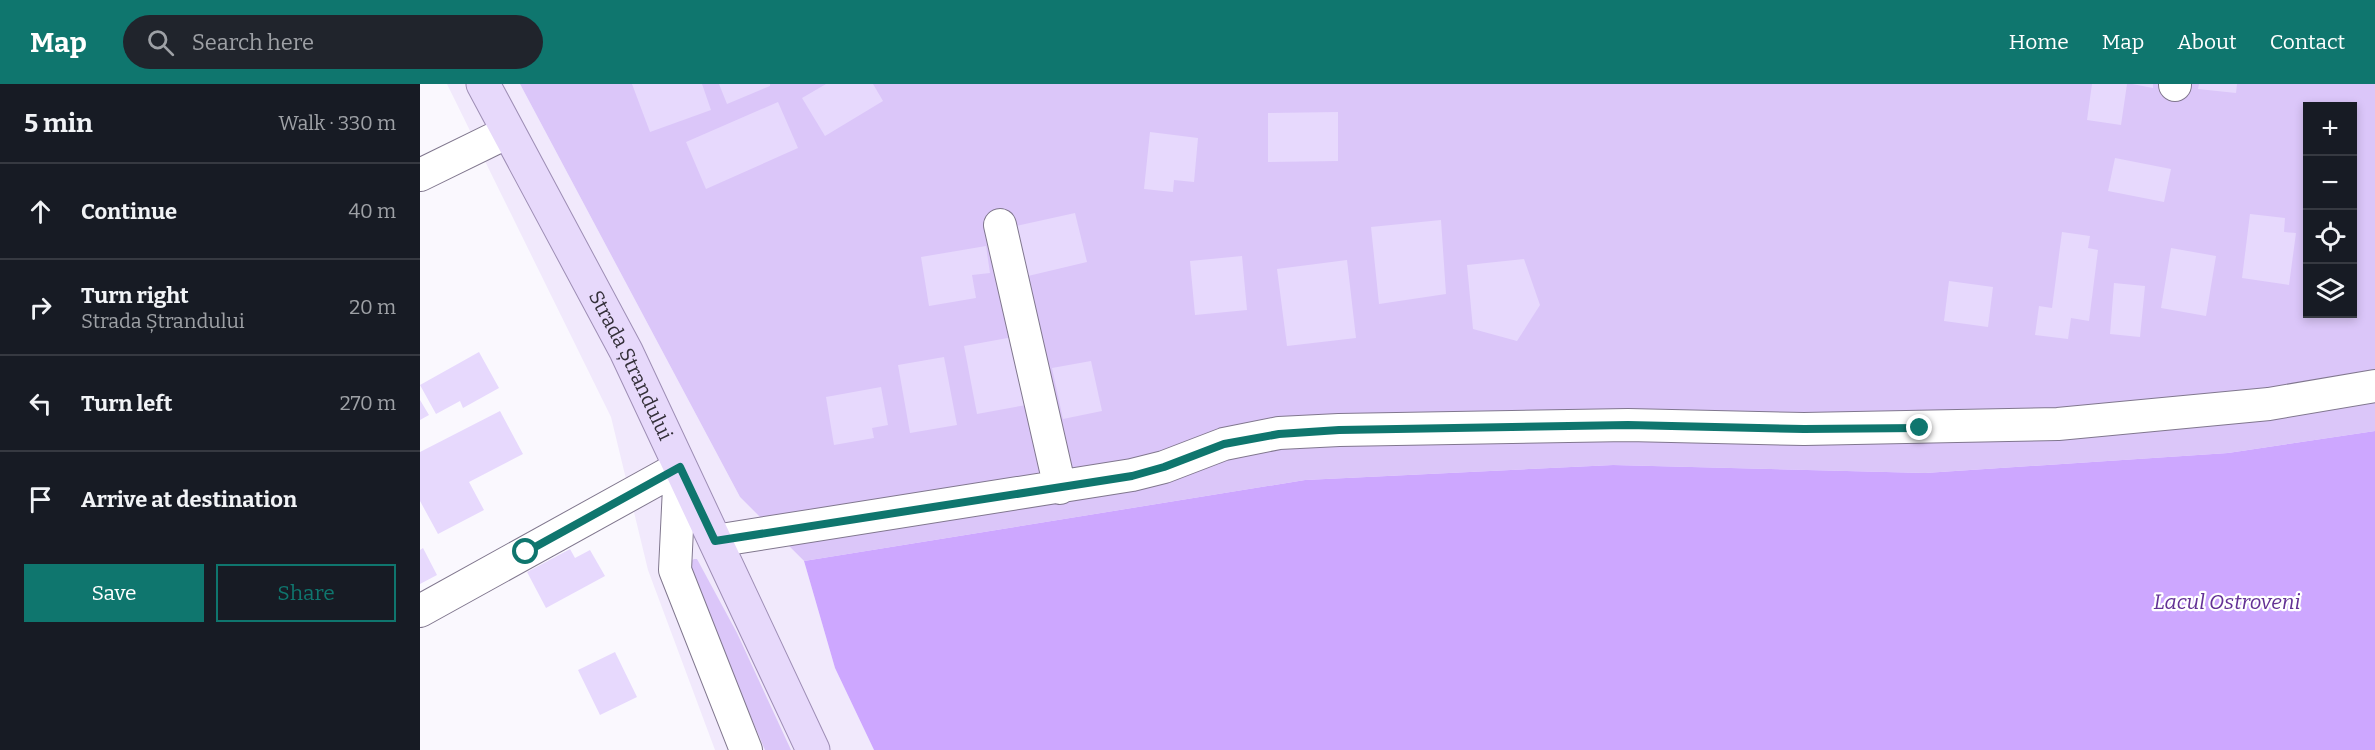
<!DOCTYPE html>
<meta charset="utf-8">
<style>
:root{--surface:#171b24;--page:#20242c;--text:#f1f3f6;--muted:#9ea1a6;--line:#363941;--accent:#0f766e}
body{margin:0;font-family:Bitter,serif;background:var(--page);color:var(--text)}
.controls{position:absolute;right:18px;top:18px;display:grid;overflow:hidden;border-radius:0px;box-shadow:0 3px 9px #0003}
.controls button{width:54px;height:54px;display:grid;place-items:center;padding:0;border:0;border-bottom:2px solid var(--line);background:var(--surface);color:var(--text);font:30px sans-serif}
.stop{position:absolute;width:18px;height:18px;margin:-14px;border:4px solid #0f766e;border-radius:50%;background:#fff}
.stop.end{background:#0f766e;border-color:#fff;box-shadow:0 2px 6px #0008}
.list{margin:0;padding:0;list-style:none}
h2{display:flex;justify-content:space-between;align-items:center;height:78px;margin:0;padding:0 24px;font-size:26px}
h2 small{font-size:20px;font-weight:400;color:var(--muted)}
.list li{display:grid;grid-template-columns:39px 1fr auto;gap:18px;align-items:center;box-sizing:border-box;height:96px;padding:0 24px;border-top:2px solid var(--line)}
.list b{display:block;font-size:22px;white-space:nowrap}
.list p{margin:0;font-size:20px;white-space:nowrap;color:var(--muted)}
.list em{font-size:20px;font-style:normal;color:var(--muted)}
.actions{display:flex;gap:12px;padding:18px 24px}
.actions a{flex:1;padding:14px 0;border:2px solid var(--accent);border-radius:0px;text-align:center;font-size:21px;color:var(--accent)}
.actions .main{background:var(--accent);color:#fff}
.icon{flex:none;width:33px;height:33px;fill:none;stroke:currentColor;stroke-width:2;stroke-linecap:round;stroke-linejoin:round}
.map{position:relative;flex:none;width:1955px;height:666px;overflow:hidden}
header{display:flex;align-items:center;gap:36px;box-sizing:border-box;height:84px;padding:0 30px;background:var(--accent);color:#fff}
header strong{font-size:28px}
nav{display:flex;gap:33px;margin-inline-start:auto;font-size:21px}
.search{width:420px;height:54px;background:var(--page);display:flex;align-items:center;gap:15px;box-sizing:border-box;padding:0 21px;border-radius:33px;color:var(--muted);font-size:22px}
main{display:flex}
aside{flex:1;background:var(--surface)}
.map>svg:first-child{display:block}
.built{fill:#f1e9fc}
.green{fill:#dbc6f9;fill-rule:evenodd}
.water{fill:#cda7ff}
.building{fill:#e7d9fd}
.lines{fill:none;stroke-linecap:round;stroke-linejoin:round}
.minor-casing{stroke:#80778e;stroke-width:34}
.major-casing{stroke:#9e8eb5;stroke-width:35}
.minor{stroke:#fff;stroke-width:32}
.major{stroke:#e7d9fb;stroke-width:33}
.route{stroke:#0f766e;stroke-width:8}
.labels{text-anchor:middle;dominant-baseline:central;stroke-width:4.5;stroke-linejoin:round;paint-order:stroke}
.street-label{font-size:20px;fill:#343039;stroke:#fff}
.water-label{font-size:21px;font-style:italic;fill:#633195;stroke:#fff}
</style>
<header>
<strong>Map</strong>
<div class="search"><svg class="icon" aria-label="search" viewBox="0 0 24 24"><circle cx="10" cy="10" r="6"/><path d="M15 15l6 6"/></svg>Search here</div>
<nav><a>Home</a><a>Map</a><a>About</a><a>Contact</a></nav>
</header>
<main>
<aside>
<h2>5 min<small>Walk · 330 m</small></h2>
<ul class="list">
<li><svg class="icon" aria-label="ahead" viewBox="0 0 24 24"><path d="M12 20V5M6 11l6-6 6 6"/></svg><div><b>Continue</b></div><em>40 m</em></li>
<li><svg class="icon" aria-label="right" viewBox="0 0 24 24"><path d="M7 20v-9h11M14 6l5 5-5 5"/></svg><div><b>Turn right</b><p>Strada Ștrandului</p></div><em>20 m</em></li>
<li><svg class="icon" aria-label="left" viewBox="0 0 24 24"><path d="M17 20v-9H6M10 6l-5 5 5 5"/></svg><div><b>Turn left</b></div><em>270 m</em></li>
<li><svg class="icon" aria-label="arrive" viewBox="0 0 24 24"><path d="M6 21V4h12l-3 4 3 4H6"/></svg><div><b>Arrive at destination</b></div></li>
</ul>
<div class="actions"><a class="main">Save</a><a>Share</a></div>
</aside>
<div class="map">
<svg width="1955" height="666" viewBox="0 0 1955 666">
<rect width="100%" height="100%" fill="#faf8fe"/>
<path class="built" d="M27,0H100L320,413L384,477L415,584L454,666H295L228,486L191,333Z"/>
<path class="green" d="M100,0H1955V347L1808,369L1505,389L1193,381L885,396L384,477L320,413ZM1888,22H1932V230H1888Z
M274,475H277L317,549L371,666H345L270,489L271,477Z"/>
<path class="water" d="M1955,347V666H454L415,584L384,477L885,396L1193,381L1505,389L1808,369Z"/>
<path class="building" d="M212,0H282L291,26L230,48Z
M299,0H350V2L307,20Z
M406,0H453L463,17L405,52L382,14Z
M1672,0H1707L1701,41L1667,36Z
M1712,0H1733V4Z
M1779,0H1817L1816,9L1778,5Z
M358,18L378,64L286,105L266,58Z
M918,28V77L848,78V29Z
M730,48L778,54L774,98L754,96L753,108L724,105Z
M1695,74L1751,85L1744,118L1688,107Z
M655,129L667,178L608,192L596,142Z
M1830,130L1865,134L1864,148L1876,149L1869,201L1822,194Z
M1021,136L1026,210L959,220L951,143Z
M1642,148L1670,152L1668,164L1678,166L1669,237L1651,234L1648,255L1615,251L1619,222L1632,224Z
M566,162L570,189L552,191L556,214L509,222L501,173Z
M1751,164L1796,172L1786,232L1741,224Z
M822,172L827,226L775,231L770,177Z
M1104,175L1120,221L1097,257L1053,245L1047,181Z
M927,176L936,254L867,262L857,185Z
M1529,197L1573,203L1568,243L1524,237Z
M1694,199L1725,202L1720,253L1690,250Z
M593,253L606,321L557,330L544,262Z
M59,268L79,304L43,324L40,317L16,330L0,301Z
M524,273L537,341L490,349L478,281Z
M671,277L682,327L643,335L632,284Z
M461,303L468,341L452,344L454,354L414,361L406,313Z
M0,316L9,331L0,336Z
M80,327L103,370L49,398L64,426L18,450L0,417V368Z
M3,464L17,491L0,500V466Z
M150,465L155,474L170,466L185,492L126,524L107,488Z
M195,568L217,613L180,631L158,586Z"/>
<g class="lines">
<defs>
<path id="minor" d="M1755,1V0
M0,91L88,48
M580,141L640,404
M260,383L255,486L326,666
M295,457L712,391L744,383L804,360L859,349L919,346L1208,341L1384,345L1638,340L1849,320L1955,302
M0,527L260,383"/>
<g id="major">
<path id="s1" d="M63,0L206,267L393,666"/>
</g>
</defs>
<use href="#minor" class="minor-casing"/>
<use href="#major" class="major-casing"/>
<use href="#minor" class="minor"/>
<use href="#major" class="major"/>
</g>
<g class="lines">
<path class="route" d="M106,468L260,383L295,457L712,392L744,383L804,360L859,350L919,346L1208,341L1384,345L1500,344"/>
</g>
<g class="labels">
<g class="street-label">
<text stroke="none"><textPath href="#s1" startOffset="318">Strada Ștrandului</textPath></text>
</g>
<g class="water-label">
<text x="1807" y="518">Lacul Ostroveni</text>
</g>
</g>
</svg>
<div class="controls">
<button>+</button>
<button>−</button>
<button><svg class="icon" aria-label="locate" viewBox="0 0 24 24"><circle cx="12" cy="12" r="6"/><path d="M12 2v4M12 18v4M2 12h4M18 12h4"/></svg></button>
<button><svg class="icon" aria-label="layers" viewBox="0 0 24 24"><path d="M12 4l9 5-9 5-9-5zM3 14l9 5 9-5"/></svg></button>
</div>
<div class="stop" style="left:106px;top:468px"></div>
<div class="stop end" style="left:1500px;top:344px"></div>
</div>
</main>
